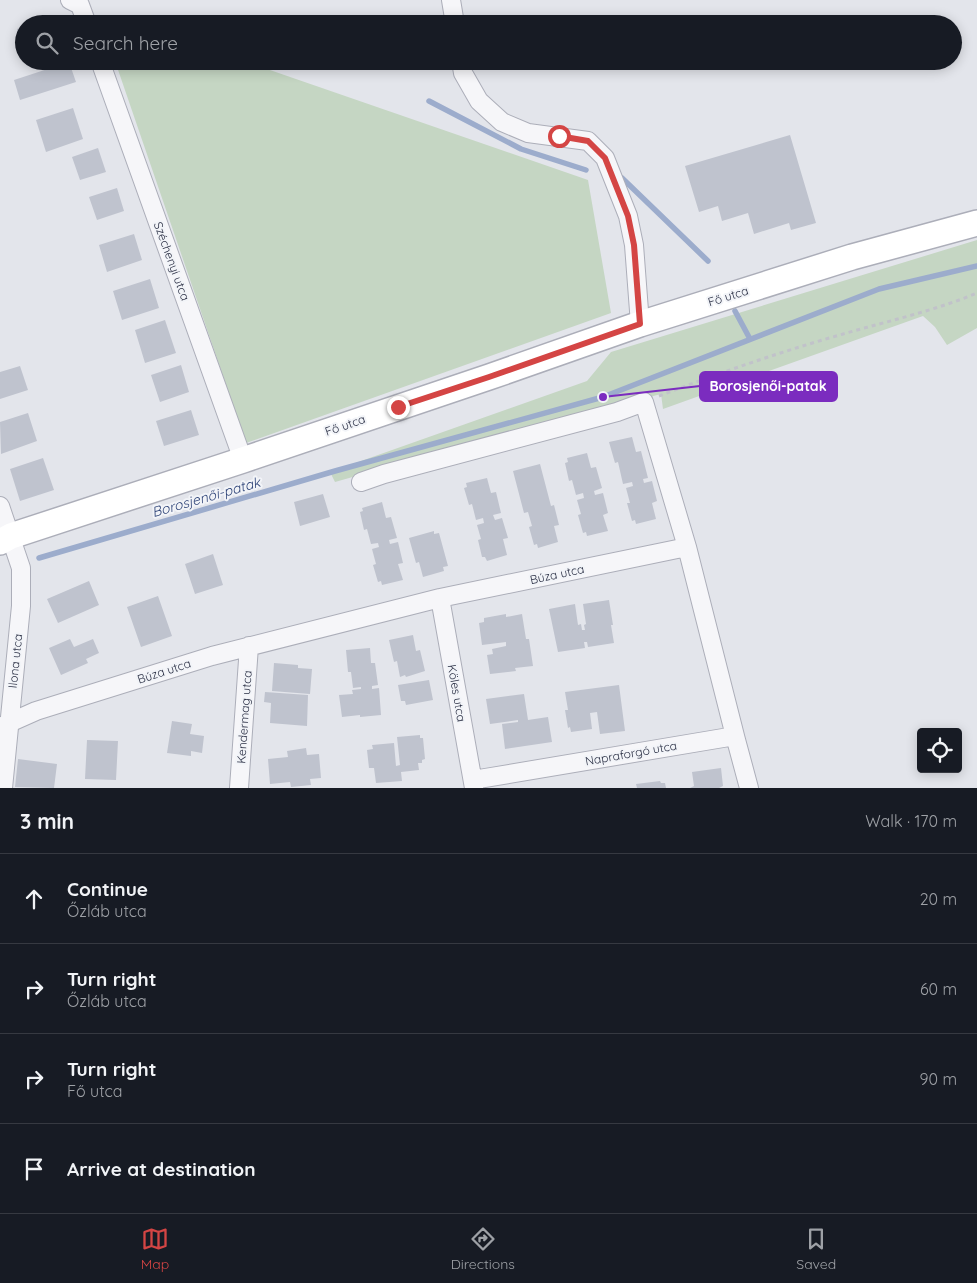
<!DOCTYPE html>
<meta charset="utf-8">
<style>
:root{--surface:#171b24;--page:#242831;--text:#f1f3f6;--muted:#9ea1a6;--line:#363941;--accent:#d44544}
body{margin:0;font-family:Quicksand,sans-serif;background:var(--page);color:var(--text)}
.controls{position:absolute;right:15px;bottom:15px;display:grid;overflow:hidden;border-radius:5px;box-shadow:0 2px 12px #0003}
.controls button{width:45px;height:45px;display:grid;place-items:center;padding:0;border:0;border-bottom:1px solid var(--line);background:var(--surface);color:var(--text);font:25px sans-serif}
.stop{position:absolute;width:15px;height:15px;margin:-11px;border:4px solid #d44544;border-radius:50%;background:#fff}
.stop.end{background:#d44544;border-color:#fff;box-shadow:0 1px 5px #0008}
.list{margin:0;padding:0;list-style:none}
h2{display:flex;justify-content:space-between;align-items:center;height:65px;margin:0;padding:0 20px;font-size:21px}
h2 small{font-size:16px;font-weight:400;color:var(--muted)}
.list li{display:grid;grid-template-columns:32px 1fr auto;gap:15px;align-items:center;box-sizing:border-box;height:90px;padding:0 20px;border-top:1px solid var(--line)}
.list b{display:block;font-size:19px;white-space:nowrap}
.list p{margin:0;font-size:16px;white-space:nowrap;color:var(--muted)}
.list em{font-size:16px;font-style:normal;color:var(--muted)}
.icon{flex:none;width:28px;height:28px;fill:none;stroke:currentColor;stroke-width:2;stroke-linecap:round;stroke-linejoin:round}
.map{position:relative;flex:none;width:977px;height:788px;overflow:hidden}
.search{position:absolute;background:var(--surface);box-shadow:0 2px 12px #0003;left:15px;right:15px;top:15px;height:55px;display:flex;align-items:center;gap:12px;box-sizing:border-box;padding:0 18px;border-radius:28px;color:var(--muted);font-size:19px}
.sheet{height:425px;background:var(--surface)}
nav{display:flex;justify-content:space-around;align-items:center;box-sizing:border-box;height:70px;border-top:1px solid var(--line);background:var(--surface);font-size:14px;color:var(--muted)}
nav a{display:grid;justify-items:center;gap:2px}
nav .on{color:var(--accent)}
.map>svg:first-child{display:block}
.green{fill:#c5d6c3}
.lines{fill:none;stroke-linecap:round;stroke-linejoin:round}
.stream{stroke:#9caccc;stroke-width:5.5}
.building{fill:#bfc3ce}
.street-casing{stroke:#acaeb9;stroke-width:20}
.secondary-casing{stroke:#acaeb9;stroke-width:28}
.path{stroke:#c1c2ca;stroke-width:3;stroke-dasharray:4 4;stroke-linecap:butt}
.street{stroke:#f6f6f9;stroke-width:18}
.secondary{stroke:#fff;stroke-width:25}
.route{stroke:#d44544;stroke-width:6}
.labels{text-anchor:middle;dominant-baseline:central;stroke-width:4;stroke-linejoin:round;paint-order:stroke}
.street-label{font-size:12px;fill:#2a2f44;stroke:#f2f4f8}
.water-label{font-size:14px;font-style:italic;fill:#32477a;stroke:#f2f4f8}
.leader{fill:none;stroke:#7b2cbf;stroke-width:2}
.callout-dot{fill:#7b2cbf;stroke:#f2f4f8;stroke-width:2}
.callout{fill:#7b2cbf;stroke:#7b2cbf;stroke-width:2}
.callout-label{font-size:14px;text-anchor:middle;font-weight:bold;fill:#fff}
</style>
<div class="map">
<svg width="977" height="788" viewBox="0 0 977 788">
<rect width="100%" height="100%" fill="#e3e5eb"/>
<path class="green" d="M115,61H244L588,180L611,313L246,443Z
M977,240V328L947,345L935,327L923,316L663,409L661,394L483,440L335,482L330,472L587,381L611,352Z"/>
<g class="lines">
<path class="stream" d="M429,101L521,149L586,170
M622,178L708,261
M735,311L750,339
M39,558L335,471L603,397L879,289L977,266"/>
</g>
<path class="building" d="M24,27V50H23L17,29Z
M69,62L76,82L20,100L14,80Z
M73,108L83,139L46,152L36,120Z
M790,135L816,223L791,230L789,223L754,234L748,213L722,221L718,206L699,212L685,166Z
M98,148L106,172L80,180L72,157Z
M117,188L124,211L97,220L89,197Z
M134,234L142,260L107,272L99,245Z
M150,279L159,308L122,320L113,291Z
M165,320L176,353L145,363L135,330Z
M181,365L189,392L160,402L151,375Z
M20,366L28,390L0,399V372Z
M191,410L199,435L164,446L156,421Z
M28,413L37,441L1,454L0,422Z
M632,437L636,452L641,451L648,478L643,479L644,483L652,481L657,501L652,503L656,519L636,524L635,520L632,521L627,503H630L626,488L633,486L632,482L623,484L618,462L615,463L609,442Z
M587,453L591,468L596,467L602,488L594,491L595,495L603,493L608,513L603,515L608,531L587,536L586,532L583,533L578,515L581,514L577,500L584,498L583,493L576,495L572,480L569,481L565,463L568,462L567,458Z
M43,458L54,490L20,501L10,469Z
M540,464L551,506L554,505L559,525L554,526L558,542L538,548L537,544L534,545L529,527L532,526L528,512L524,513L513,471Z
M487,478L491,493L496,492L501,513L493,515L495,520L502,518L508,538L503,539L507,555L487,561L485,557H482L478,540L481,539L477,525L484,523L483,518L476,520L472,504L469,505L464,488L467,487L466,483Z
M323,494L330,517L300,526L294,502Z
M382,502L386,518L391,517L397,538L389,540L390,544L398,542L403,563L398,564L403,580L382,585L381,581L378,582L373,565L376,564L372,549L379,547L378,543L371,544L367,529L364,530L360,512L363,511L362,508Z
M434,531V534L439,533L448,566L443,567L444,571L423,577L419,562L416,563L409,538Z
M213,554L223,585L195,594L185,564Z
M89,581L99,605L58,623L47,599Z
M158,596L172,636L141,647L127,607Z
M609,600L613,625H611L614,643L588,647L587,642H584L585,648L558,652L549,609L575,604L578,625L581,624L582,630H585L584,625L586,624L583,604Z
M506,614V617L522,614L526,639H529L533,666L515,668L516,671L490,674L487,655L493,654L492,649L506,646V642L482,645L479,623L484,622V618Z
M413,635L416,651L420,650L425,671L406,677L405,675L400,677L397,661L394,662L389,640Z
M70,639L74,647L93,639L99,653L86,659L88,663L61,675L49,648Z
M370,648L371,663H375L378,685L372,686V689L379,688L381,715L360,717V715L342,717L339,695L353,694L352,690L361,689V687L353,688L351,672H348L346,650Z
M274,663L298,665V668L312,669L310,694L272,691Z
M429,680L433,700L406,705L405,701H401L398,685Z
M619,685L625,731L600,734L597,712L590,713L592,729L571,732L570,727L568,728L565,710H568L565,692Z
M265,692L308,695L307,726L270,723L271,703L264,702Z
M524,694L528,720L548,717L552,742L505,749L502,724L518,722V720L490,724L486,699Z
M172,721L192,724L190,734L204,736L202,753L191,751V756L167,753Z
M420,735V738H423L425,759L422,760V763H418L419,770L401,772L402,781L376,783L374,768H369L367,750L373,749L372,745L394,743L396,766L400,765L397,737Z
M87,740L118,741L116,780L85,779Z
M306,748L307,755L319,754L321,778L310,779L311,785L291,787L290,782L270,784L268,759L288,757L287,751Z
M18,759L57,764L54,788L15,787Z
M721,768L723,786L719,788H690L694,786L692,772Z
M660,781L661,783H665L666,788H637L636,784Z"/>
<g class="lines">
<defs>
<path id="street" d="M70,0L80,5L87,24
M451,0L455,24
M100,61L243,460
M461,61L463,73L479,101L502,122L528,133L588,141L605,158L628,216L634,245L640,324
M0,506L21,568V606L3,788
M687,547L735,736
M440,598L474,788
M0,727L36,711L212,656L440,598L687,547L644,402L617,412L384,474L361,482
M473,780L735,736L749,788
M239,788L249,646"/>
<path id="secondary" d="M0,542L11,536L243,460L489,377L640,324L852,257L977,223"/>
</defs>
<use href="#street" class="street-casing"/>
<use href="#secondary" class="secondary-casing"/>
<path class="path" d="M659,396C719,373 780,352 843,334C888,321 934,311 977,293"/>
<use href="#street" class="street"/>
<use href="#secondary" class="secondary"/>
</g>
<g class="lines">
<path class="route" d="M398,407L489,377L640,324L634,245L628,216L605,158L588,141L559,136"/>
</g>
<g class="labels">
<g class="street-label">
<text transform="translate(172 261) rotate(70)">Széchenyi utca</text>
<text transform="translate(728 296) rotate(-17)">Fő utca</text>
<text transform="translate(345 425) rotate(-19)">Fő utca</text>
<text transform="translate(557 574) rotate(-12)">Búza utca</text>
<text transform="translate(15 661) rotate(-84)">Ilona utca</text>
<text transform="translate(164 671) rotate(-18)">Búza utca</text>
<text transform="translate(457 693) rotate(80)">Köles utca</text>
<text transform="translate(244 717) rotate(-86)">Kendermag utca</text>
<text transform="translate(631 753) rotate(-10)">Napraforgó utca</text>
</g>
<g class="water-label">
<text transform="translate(206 497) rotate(-16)">Borosjenői-patak</text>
</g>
</g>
<path class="leader" d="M603 397L700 386"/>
<circle class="callout-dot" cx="603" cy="397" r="5"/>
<rect class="callout" x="700" y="372" width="137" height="29" rx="5"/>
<g class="callout-label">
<text x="768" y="391">Borosjenői-patak</text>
</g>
</svg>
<div class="controls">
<button><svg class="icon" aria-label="locate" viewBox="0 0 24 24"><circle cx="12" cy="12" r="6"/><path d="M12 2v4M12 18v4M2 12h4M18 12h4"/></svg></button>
</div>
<div class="stop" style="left:559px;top:136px"></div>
<div class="stop end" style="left:398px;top:407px"></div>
<div class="search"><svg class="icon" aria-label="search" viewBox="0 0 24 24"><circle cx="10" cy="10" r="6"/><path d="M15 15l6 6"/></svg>Search here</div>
</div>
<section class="sheet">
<h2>3 min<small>Walk · 170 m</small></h2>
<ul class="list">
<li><svg class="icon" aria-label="ahead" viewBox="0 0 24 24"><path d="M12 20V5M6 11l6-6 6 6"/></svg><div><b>Continue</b><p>Őzláb utca</p></div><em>20 m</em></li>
<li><svg class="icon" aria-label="right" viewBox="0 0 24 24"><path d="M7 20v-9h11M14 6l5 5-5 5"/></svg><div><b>Turn right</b><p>Őzláb utca</p></div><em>60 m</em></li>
<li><svg class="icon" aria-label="right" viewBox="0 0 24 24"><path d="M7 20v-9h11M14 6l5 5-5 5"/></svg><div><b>Turn right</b><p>Fő utca</p></div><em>90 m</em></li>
<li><svg class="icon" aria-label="arrive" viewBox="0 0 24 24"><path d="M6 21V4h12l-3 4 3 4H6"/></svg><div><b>Arrive at destination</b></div></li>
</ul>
</section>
<nav>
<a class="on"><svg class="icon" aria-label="map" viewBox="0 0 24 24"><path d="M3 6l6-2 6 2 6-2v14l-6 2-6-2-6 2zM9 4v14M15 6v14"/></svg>Map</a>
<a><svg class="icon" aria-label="directions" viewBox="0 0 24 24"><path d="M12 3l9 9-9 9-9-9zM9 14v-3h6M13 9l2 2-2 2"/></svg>Directions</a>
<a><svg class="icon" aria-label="saved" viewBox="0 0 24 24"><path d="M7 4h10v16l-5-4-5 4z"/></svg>Saved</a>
</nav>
